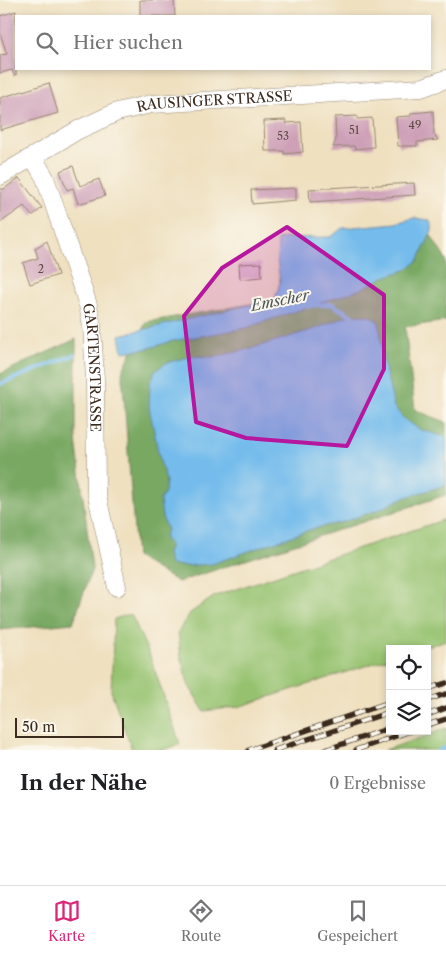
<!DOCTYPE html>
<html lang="de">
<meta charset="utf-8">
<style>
:root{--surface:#fff;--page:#f2f2f2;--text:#202124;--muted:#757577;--line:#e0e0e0;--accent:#db2777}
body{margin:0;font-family:"Libre Caslon Text",serif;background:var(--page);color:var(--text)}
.controls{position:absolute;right:15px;bottom:15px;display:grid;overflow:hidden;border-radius:0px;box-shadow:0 2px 8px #0003}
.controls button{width:45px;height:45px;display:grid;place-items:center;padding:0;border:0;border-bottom:1px solid var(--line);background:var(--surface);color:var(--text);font:25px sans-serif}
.scale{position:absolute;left:15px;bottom:12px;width:109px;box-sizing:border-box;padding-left:5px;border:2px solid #3b2a1e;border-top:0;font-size:14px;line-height:18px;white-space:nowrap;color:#3b2a1e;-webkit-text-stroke:4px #fbf7ec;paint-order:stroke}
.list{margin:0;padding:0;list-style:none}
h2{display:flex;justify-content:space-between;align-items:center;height:65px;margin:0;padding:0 20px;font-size:21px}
h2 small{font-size:16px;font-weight:400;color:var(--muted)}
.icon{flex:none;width:28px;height:28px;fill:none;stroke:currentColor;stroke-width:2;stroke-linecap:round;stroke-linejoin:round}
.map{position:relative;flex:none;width:446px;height:750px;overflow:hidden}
.search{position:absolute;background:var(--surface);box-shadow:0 2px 8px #0003;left:15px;right:15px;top:15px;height:55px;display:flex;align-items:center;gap:12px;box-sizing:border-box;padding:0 18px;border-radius:0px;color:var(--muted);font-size:19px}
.sheet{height:135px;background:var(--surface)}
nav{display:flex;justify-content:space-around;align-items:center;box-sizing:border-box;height:70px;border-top:1px solid var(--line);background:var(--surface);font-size:14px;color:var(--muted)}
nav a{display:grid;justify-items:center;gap:2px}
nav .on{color:var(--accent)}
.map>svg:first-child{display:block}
.green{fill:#96c270;stroke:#687647}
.forest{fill:#78a862;stroke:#5a6940}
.water{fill:#74bcec;stroke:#587385}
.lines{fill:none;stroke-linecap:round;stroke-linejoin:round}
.stream{stroke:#74bcec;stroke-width:4.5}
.building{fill:#cea0b8}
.minor-casing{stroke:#95856f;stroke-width:19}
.minor{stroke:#fff;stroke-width:18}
.rail-casing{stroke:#3b2a1e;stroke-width:5.5}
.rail{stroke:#fbf7ec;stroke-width:4;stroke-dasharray:11;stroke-linecap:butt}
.marked{fill:#b5179e;fill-opacity:0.2;stroke:#b5179e;stroke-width:4;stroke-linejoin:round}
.labels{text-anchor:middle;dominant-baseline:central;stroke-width:4;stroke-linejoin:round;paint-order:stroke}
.number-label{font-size:11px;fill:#604844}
.street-label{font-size:14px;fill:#3b2a1e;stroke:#fbf7ec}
.water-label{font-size:15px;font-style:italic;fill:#4c565c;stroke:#fbf7ec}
</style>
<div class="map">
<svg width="446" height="750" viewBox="0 0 446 750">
<rect width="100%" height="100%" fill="#fbf7ec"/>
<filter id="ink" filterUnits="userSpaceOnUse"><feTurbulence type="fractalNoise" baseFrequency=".02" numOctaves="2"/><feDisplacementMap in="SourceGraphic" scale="10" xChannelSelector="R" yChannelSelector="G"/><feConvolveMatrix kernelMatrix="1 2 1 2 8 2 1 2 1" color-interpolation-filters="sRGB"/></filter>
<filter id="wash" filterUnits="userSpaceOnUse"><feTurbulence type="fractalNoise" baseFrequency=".0096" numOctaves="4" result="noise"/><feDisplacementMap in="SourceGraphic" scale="20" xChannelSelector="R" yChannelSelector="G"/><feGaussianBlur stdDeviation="1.12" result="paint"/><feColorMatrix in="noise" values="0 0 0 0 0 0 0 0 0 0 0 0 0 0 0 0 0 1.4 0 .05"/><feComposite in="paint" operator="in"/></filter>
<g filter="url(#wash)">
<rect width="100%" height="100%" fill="#efe0c0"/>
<path class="green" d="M446,519V640L420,649H390V658L238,707L204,711L189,686L181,658L178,632L190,613L215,596Z
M131,614L150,656L180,744L163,750H132L111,691L114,619Z
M446,728V750H385L429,735Z"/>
<path class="forest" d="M420,218L446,260V321L405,327L415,410L446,422V495L178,582L136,557L122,372L146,322L360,285Z
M76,339V439L92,569L73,623L0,630V374Z"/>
<path class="water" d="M414,218L429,220L432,226V231L418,261L406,270L384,277L361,289L246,328L173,341L146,349L123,352L120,335L275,299L280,282L277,260L278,240L286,238L330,237L343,228L396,223Z
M359,315L370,316L379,322L384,364L394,407L404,419L421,430L446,437V485L403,498L378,510L343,522L312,529L212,564L185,566L170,565L167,554L170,545L164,537L167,530L162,517L160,500L165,492L166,480L160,461L149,407L150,383L155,371L166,363L192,356L215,357L253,348L315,329L344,317Z"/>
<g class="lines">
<path class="stream" d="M307,306L332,304L355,318
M0,384L74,355
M440,750L446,748"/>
</g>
<g id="blocks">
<path class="building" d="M140,0H174L175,16H140Z
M16,11V75H14L12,70L0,73V55L7,54L0,33V16Z
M49,83L58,113L0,130V98Z
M433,111L434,134L438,140L417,142V146H398L396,117L411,116V113Z
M357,116V119L372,118L374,147L355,149L354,146L333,147L336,140L335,117Z
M286,120V123L301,122L303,152L284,154V151H265L264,121Z
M73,166L80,186L99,179L105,196L78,204L73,188L67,190L60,171Z
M19,178L42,208L32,216L24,206L0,223V189H4Z
M414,183L415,195L310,202L309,189Z
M296,188V200L252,204L251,190Z
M47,241L58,275L30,284L23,263L38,258L35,248Z
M261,263L262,277L240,279L239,264Z"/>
</g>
</g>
<g filter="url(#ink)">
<use href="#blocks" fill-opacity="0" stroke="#95856f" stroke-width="1"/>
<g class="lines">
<defs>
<g id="minor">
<path id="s1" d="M33,157L45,178L88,305L92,326L95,380L96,491L117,587"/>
<path id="s2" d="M0,176L78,130L117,112L151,104L421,88L446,79"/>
</g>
</defs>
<use href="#minor" class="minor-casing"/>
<use href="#minor" class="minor"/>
<defs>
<path id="rail" d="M427,689L446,683
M427,700L446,694
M427,715L446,708
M427,725L446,719
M249,750L390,702
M275,750L390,712
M325,750L390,728
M356,750L410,731"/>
</defs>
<use href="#rail" class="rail-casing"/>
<use href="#rail" class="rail"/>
</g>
</g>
<path class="marked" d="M287,227L384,295V369L347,446L246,438L196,422L184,316L222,268Z"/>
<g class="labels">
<g class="number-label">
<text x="415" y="125">49</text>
<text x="354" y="130">51</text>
<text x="283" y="136">53</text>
<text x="41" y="269">2</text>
</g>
<g class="street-label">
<text stroke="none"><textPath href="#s2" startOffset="232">RAUSINGER STRASSE</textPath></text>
<text stroke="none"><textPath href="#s1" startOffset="221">GARTENSTRASSE</textPath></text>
</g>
<g class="water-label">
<text transform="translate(280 300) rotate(-11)">Emscher</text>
</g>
</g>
</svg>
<div class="controls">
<button><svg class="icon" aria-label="locate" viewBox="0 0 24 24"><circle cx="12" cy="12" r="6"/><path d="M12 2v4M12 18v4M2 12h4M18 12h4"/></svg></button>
<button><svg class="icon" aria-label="layers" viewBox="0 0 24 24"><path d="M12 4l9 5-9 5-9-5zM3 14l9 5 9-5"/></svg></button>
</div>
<div class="scale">50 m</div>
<div class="search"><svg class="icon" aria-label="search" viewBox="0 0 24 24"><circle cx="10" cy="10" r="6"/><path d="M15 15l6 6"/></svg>Hier suchen</div>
</div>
<section class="sheet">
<h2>In der Nähe<small>0 Ergebnisse</small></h2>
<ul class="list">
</ul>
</section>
<nav>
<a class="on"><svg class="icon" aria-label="map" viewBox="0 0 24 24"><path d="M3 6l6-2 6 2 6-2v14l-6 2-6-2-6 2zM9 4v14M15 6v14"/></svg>Karte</a>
<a><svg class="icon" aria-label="directions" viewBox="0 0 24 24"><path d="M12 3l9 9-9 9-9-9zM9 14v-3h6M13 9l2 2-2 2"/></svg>Route</a>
<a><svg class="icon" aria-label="saved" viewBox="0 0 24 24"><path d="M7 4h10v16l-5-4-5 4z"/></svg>Gespeichert</a>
</nav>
